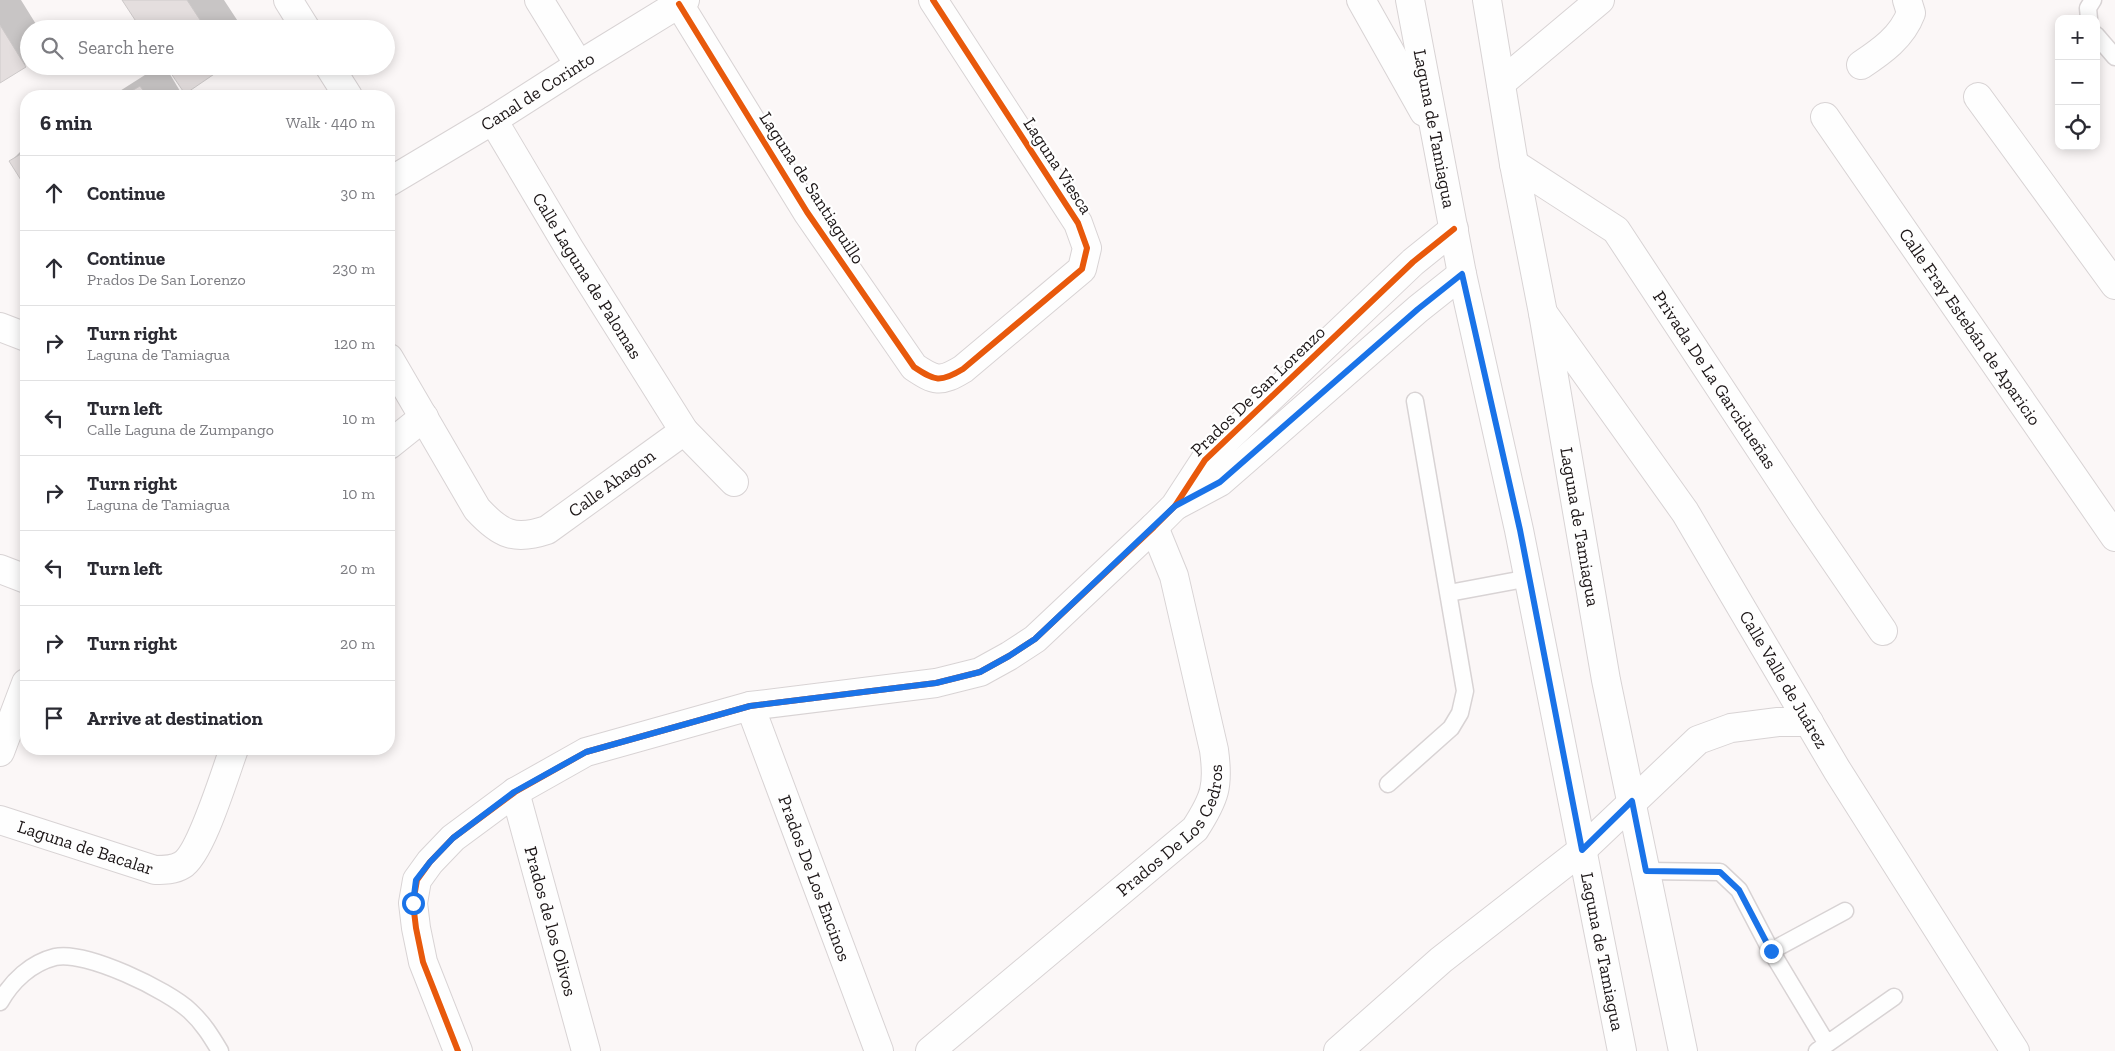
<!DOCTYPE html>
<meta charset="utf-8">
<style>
:root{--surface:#fff;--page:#f7f7f7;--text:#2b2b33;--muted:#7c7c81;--line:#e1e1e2}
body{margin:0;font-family:"Zilla Slab",serif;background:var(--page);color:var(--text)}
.controls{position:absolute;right:15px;top:15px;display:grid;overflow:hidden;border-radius:10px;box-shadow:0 2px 12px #0003}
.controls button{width:45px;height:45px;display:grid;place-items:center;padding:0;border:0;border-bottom:1px solid var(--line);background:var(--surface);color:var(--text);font:25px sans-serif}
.stop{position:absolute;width:15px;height:15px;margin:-11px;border:4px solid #1a73e8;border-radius:50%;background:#fff}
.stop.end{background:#1a73e8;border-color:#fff;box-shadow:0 1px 5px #0008}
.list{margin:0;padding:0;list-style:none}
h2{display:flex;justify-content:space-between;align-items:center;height:65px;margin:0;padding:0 20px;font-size:21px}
h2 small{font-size:16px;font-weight:400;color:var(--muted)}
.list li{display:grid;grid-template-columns:32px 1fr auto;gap:15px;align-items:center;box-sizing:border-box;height:75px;padding:0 20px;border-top:1px solid var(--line)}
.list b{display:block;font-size:19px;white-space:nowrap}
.list p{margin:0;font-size:16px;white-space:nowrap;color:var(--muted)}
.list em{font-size:16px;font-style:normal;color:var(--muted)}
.icon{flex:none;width:28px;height:28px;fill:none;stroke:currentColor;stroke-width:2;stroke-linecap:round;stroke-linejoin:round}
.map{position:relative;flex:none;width:2115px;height:1051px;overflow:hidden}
.search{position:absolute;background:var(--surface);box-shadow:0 2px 12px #0003;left:20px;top:20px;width:375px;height:55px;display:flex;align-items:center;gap:12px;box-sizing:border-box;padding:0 18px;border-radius:28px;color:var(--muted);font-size:19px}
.panel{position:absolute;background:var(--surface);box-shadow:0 2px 12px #0003;left:20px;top:90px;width:375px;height:665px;border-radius:20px}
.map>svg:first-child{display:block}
.shadow{fill:#0003}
.building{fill:#e4dede;stroke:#cdc9c9}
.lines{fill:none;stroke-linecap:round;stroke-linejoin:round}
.lane-casing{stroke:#d8d3d4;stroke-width:19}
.street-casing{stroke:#d8d3d4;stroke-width:30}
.secondary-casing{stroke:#d8d3d4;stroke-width:30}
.lane{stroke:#fefefe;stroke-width:16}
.street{stroke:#fefefe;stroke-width:28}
.secondary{stroke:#fefefe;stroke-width:28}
.cycleway-casing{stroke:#fff;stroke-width:9}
.cycleway{stroke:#e8590c;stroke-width:6}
.route{stroke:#1a73e8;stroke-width:6}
.labels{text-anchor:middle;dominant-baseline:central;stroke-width:4.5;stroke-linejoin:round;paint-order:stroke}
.street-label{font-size:18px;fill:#1c1617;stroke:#fff}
</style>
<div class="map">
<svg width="2115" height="1051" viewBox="0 0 2115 1051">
<rect width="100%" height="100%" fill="#fbf7f7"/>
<path class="shadow" d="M0,0H21L39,29H29V62L0,82Z
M124,0H224L243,29H143Z
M159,66H165L183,96H112Z
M26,146V186L11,161Z"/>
<path class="building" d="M122,0H187L206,29H141Z
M0,25L26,67L0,83Z
M166,66H226L185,94Z
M140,86L147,96H123Z
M26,151V188L9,161Z"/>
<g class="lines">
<defs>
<path id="lane" d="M2089,19L2088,8L2093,0
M2096,35L2115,57
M1449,593L1529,578
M1388,784L1451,728L1460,713L1465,691L1415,401
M1646,871L1720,872L1739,890L1771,951L1827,1044
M1771,951L1845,911
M0,1002C12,981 31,963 55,957C85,950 168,990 190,1011C203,1023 211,1036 220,1051
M1817,1051L1894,997"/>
<g id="street">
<path d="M288,0L306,29"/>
<path d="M539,0L579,65"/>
<path d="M679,4L807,212L914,367C935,381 940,383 963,369L1082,269L1087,248L1078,223L933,0"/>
<path d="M1861,65C1882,51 1902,37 1911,13L1907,0"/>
<path d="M329,66L348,96"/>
<path d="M1501,83L1600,0"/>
<path d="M1978,97L2115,285"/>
<path id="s1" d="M1825,117L2115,537"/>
<path id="s2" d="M493,120L569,248L684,431"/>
<path id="s3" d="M1514,164L1616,230L1805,517L1883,631"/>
<path id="s4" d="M389,182L493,120L579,65L685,0"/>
<path id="s5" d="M1543,313L1685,512L1837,770L2015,1051"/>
<path d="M0,327L26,337"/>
<path id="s6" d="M389,358L477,509C500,534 514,541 547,530L684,431L734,482"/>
<path d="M389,445L424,417"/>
<path d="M1177,505L1220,482L1418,309L1462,274"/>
<path d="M0,569L26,579"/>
<path id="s7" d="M750,706L879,1051"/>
<path d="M0,752L26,683"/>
<path id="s8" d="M515,792L586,1051"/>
<path id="s9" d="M0,820L155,870C164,870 174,870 182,865C201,854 225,773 234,749"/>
<path d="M458,1051L423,962L416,928L413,903L417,880L430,862L453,838L515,792L586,752L750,706L936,683L980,672L1009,656L1035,639L1154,527L1175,506L1205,460L1413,262L1454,229"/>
<path id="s10" d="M930,1051L1195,829C1215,798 1219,786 1214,750L1174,576L1154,527"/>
<path d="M1338,1051L1441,960L1582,850L1698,740L1731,728L1778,722H1809"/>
</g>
<g id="secondary">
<path d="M1361,0L1424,112"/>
<path id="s11" d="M1410,0L1462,274L1519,530L1622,1051"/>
<path id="s12" d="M1487,0L1514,164L1543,313L1606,680L1683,1051"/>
</g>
</defs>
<use href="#lane" class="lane-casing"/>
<use href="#street" class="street-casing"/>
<use href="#secondary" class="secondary-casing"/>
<use href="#lane" class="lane"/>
<use href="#street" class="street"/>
<use href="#secondary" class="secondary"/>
<defs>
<path id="cycleway" d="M679,4L807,212L914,367C935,381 940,383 963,369L1082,269L1087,248L1078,223L933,0
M458,1051L423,962L416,928L413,903L417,880L430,862L453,838L515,792L586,752L750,706L936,683L980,672L1009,656L1035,639L1154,527L1175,506L1205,460L1413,262L1454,229"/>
</defs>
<use href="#cycleway" class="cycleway-casing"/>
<use href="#cycleway" class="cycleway"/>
</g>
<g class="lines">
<path class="route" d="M413,903L416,880L430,862L453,838L514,792L586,752L750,706L936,683L980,672L1009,656L1035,639L1175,506L1220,482L1418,309L1462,274L1520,530L1582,850L1632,801L1646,871L1720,872L1739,890L1771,951"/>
</g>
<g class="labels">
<g class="street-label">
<text stroke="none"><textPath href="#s4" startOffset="174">Canal de Corinto</textPath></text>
<text stroke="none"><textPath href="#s11" startOffset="131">Laguna de Tamiagua</textPath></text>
<text transform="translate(1058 166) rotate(57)">Laguna Viesca</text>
<text transform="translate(812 188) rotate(57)">Laguna de Santiaguillo</text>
<text stroke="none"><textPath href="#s2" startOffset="182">Calle Laguna de Palomas</textPath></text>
<text stroke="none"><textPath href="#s1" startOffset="255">Calle Fray Estebán de Aparicio</textPath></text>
<text stroke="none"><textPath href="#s3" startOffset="301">Privada De La Garcidueñas</textPath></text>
<text transform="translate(1258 391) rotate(-44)">Prados De San Lorenzo</text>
<text stroke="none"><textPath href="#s6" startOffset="334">Calle Ahagon</textPath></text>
<text stroke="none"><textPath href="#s12" startOffset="535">Laguna de Tamiagua</textPath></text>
<text stroke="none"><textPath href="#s5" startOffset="439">Calle Valle de Juárez</textPath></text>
<text stroke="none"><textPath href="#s10" startOffset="331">Prados De Los Cedros</textPath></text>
<text stroke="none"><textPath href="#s9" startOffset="90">Laguna de Bacalar</textPath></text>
<text stroke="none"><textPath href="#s7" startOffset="184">Prados De Los Encinos</textPath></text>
<text stroke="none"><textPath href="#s8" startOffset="134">Prados de los Olivos</textPath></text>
<text stroke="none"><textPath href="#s11" startOffset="971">Laguna de Tamiagua</textPath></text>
</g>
</g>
</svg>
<div class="controls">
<button>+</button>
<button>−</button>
<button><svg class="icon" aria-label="locate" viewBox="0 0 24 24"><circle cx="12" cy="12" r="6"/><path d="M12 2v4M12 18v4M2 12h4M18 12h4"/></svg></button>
</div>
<div class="stop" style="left:413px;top:903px"></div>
<div class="stop end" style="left:1771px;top:951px"></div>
<div class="search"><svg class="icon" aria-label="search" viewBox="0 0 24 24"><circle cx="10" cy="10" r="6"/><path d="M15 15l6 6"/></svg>Search here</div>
<section class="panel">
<h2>6 min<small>Walk · 440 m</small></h2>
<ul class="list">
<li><svg class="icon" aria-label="ahead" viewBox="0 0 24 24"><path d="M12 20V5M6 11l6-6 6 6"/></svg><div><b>Continue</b></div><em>30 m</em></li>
<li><svg class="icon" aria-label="ahead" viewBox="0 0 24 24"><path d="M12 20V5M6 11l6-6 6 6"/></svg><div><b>Continue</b><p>Prados De San Lorenzo</p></div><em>230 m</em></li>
<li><svg class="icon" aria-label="right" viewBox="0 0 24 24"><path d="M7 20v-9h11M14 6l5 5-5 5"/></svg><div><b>Turn right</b><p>Laguna de Tamiagua</p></div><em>120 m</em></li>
<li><svg class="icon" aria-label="left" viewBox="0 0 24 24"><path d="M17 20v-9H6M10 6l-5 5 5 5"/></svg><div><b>Turn left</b><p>Calle Laguna de Zumpango</p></div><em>10 m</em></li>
<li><svg class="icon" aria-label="right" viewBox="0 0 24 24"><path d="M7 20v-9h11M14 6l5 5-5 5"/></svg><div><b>Turn right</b><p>Laguna de Tamiagua</p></div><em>10 m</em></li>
<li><svg class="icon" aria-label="left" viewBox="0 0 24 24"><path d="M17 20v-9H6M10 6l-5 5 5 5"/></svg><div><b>Turn left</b></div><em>20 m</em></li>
<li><svg class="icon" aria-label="right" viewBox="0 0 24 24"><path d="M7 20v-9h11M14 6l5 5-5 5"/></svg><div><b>Turn right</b></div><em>20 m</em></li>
<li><svg class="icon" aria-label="arrive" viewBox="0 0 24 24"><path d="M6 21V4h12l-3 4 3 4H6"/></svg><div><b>Arrive at destination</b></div></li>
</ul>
</section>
</div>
